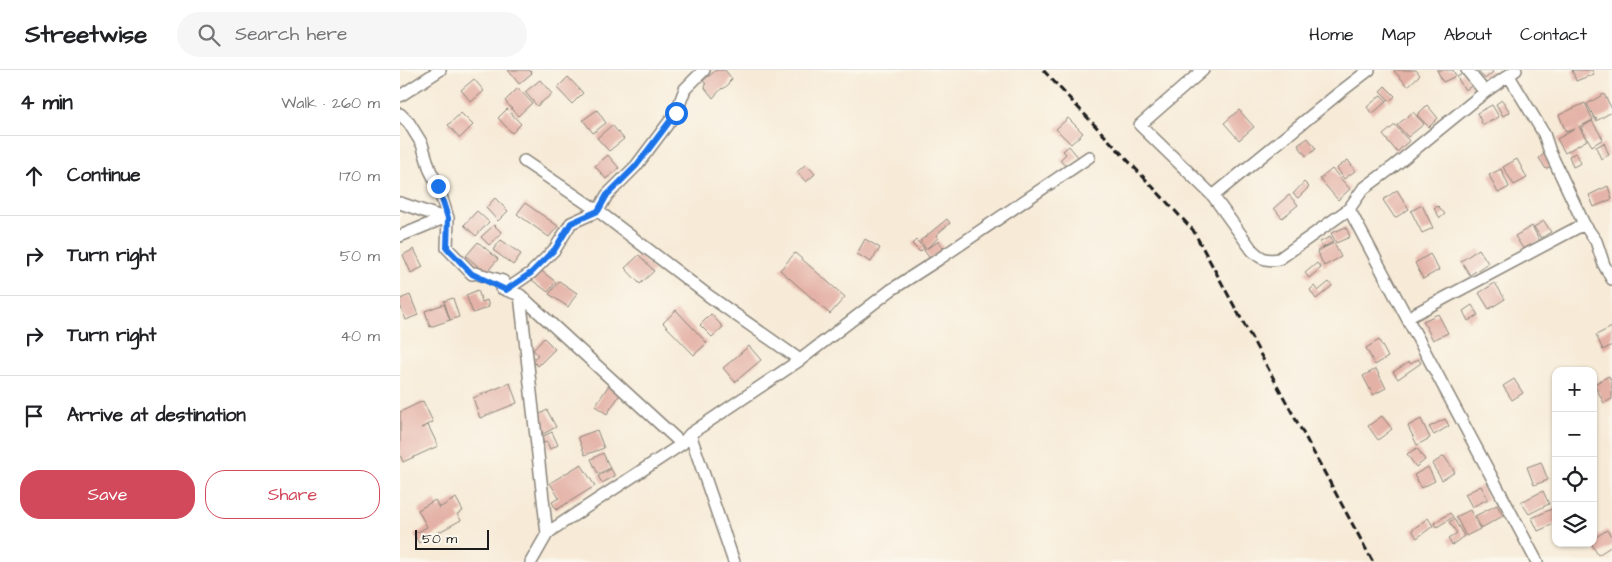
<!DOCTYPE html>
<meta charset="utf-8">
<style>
:root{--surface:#fff;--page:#f6f6f6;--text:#202124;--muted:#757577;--line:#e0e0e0;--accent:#d1495b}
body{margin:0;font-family:"Architects Daughter",sans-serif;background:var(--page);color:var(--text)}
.controls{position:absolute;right:15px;bottom:15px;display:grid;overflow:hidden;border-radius:10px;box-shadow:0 1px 4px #0004}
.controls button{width:45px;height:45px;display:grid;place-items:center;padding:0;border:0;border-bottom:1px solid var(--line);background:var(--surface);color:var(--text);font:25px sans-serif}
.scale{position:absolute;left:15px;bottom:12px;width:74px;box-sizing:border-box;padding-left:5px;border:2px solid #1c1c1c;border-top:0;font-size:14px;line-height:18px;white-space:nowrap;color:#1c1c1c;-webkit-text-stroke:4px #fbf7ec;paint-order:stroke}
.stop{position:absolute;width:15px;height:15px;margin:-11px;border:4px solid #1a73e8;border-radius:50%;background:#fff}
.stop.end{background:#1a73e8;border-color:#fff;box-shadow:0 1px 5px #0008}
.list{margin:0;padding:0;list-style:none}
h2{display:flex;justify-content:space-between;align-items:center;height:65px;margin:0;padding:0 20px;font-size:21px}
h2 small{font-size:16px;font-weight:400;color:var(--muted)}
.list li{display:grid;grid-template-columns:32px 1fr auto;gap:15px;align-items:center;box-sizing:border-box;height:80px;padding:0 20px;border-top:1px solid var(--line)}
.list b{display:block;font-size:19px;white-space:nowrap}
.list em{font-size:16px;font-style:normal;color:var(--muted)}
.actions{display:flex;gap:10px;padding:15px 20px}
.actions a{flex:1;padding:11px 0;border:1px solid var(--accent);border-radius:20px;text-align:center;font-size:18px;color:var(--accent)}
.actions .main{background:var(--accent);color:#fff}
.icon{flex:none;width:28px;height:28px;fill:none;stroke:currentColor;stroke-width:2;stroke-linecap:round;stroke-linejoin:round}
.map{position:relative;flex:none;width:1212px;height:492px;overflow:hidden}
header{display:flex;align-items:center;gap:30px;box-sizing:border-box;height:70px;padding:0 25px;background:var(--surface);border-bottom:1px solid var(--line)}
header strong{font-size:24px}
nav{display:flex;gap:28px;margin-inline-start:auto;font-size:18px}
.search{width:350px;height:45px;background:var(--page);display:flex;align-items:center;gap:12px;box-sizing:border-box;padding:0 18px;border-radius:28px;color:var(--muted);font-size:19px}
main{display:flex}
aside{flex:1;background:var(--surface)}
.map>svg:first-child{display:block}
.building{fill:#e4b1a6}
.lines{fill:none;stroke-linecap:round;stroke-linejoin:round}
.minor-casing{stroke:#8a847a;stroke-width:14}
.minor{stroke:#fff;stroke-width:11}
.rail{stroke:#1c1c1c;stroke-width:3;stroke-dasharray:8 4;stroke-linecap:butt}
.route{stroke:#1a73e8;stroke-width:6}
</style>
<header>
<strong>Streetwise</strong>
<div class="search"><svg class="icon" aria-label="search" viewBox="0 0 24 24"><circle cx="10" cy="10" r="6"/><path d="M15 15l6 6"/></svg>Search here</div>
<nav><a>Home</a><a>Map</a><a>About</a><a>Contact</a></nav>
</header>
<main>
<aside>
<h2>4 min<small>Walk · 260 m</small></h2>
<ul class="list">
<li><svg class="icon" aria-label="ahead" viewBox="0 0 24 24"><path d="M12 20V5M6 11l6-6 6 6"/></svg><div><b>Continue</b></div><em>170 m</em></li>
<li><svg class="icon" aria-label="right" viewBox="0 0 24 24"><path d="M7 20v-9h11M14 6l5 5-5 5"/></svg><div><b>Turn right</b></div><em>50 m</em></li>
<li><svg class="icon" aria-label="right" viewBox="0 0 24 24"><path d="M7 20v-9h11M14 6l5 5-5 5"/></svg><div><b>Turn right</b></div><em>40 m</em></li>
<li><svg class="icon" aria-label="arrive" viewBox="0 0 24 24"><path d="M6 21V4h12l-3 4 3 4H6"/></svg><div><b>Arrive at destination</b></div></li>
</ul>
<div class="actions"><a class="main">Save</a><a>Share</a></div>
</aside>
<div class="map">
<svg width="1212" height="492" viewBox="0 0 1212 492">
<rect width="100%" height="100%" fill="#fbf7ec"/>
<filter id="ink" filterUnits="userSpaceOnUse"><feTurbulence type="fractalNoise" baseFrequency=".02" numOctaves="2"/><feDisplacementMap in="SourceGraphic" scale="10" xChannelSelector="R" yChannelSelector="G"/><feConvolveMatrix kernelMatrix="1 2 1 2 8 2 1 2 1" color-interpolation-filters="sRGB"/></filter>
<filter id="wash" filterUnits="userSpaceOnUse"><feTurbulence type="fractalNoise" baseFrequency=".0096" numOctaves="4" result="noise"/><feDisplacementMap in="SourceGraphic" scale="20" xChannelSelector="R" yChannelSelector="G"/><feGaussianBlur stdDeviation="1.12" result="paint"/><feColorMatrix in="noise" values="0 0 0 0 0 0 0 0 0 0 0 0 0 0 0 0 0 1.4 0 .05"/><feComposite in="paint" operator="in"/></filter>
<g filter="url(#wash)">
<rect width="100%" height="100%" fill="#f7ebd8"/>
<g id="blocks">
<path class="building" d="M108,0H129L132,3L119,14Z
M316,0H325L332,9L328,13L329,14L323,19L322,18L313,28L305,18L306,14L303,11Z
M995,0H1016L1020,5L1008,16L994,1Z
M1037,0H1053L1056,6L1043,12Z
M1077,0H1091L1093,2L1085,9Z
M1172,0H1192L1194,4L1176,11Z
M1064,3L1072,16L1065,20L1057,7Z
M168,7L183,23L172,34L157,18Z
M74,9L84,21L71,32L61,20Z
M140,10L152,24L137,36L125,22Z
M985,16L995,26L990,31L980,21Z
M118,18L132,33L118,46L105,31Z
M1204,24L1212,39V42L1196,51V49L1197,48L1195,49L1187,34Z
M981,25L987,31L972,44L967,37Z
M1102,30L1110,42L1103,46L1096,34Z
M1185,33L1193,50L1179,57L1187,70L1165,83L1157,69L1175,59L1166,62L1159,45Z
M1027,35L1038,48L1029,57L1017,45Z
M1092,35L1099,47L1083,55L1077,43Z
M107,39L121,54L112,63L98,48Z
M197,40L206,53L193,63L183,50Z
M839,40L854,57L839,70L824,53Z
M1013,42L1024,54L1008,67L997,55Z
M61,43L73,55L60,68L48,55Z
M668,48L683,63L671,74L656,59Z
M1192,51L1203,69L1192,76L1181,58Z
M212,55L224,69L209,81L197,68Z
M995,55L1009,71L997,82L983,65Z
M908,68L916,79L906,86L898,75Z
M1204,73L1209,85L1201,89L1196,77Z
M669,76L678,87L666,97L660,90L666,84L663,81Z
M1176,83L1181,93L1173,97L1169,86Z
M1144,84L1151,96L1146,99L1139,88Z
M208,85L219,98L206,109L195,96Z
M1117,89L1127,108L1114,115L1103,97Z
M948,90L955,101L944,109L937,98Z
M406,94L415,104L406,112L397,102Z
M932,99L950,119L938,130L920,109Z
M1101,99L1109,117L1098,123L1089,105Z
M904,112L909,117L898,128L893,124Z
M1208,116L1212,129L1194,137L1189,125Z
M997,120L1009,139L995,148L983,130Z
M889,125L898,135L882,148L874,138Z
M95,128L108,141L98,151L86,138Z
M125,133L158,156L149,167L117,144Z
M1022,135L1033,158L1022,163L1011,141Z
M1038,136L1045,144L1040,148L1034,139Z
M77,141L89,152L76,166L64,155Z
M547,149L550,153L536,165L538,168L526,179L520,171Z
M1144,151L1151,162L1141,168L1134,157Z
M94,155L102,163L89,175L81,167Z
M1132,156L1140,171L1124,180L1115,166Z
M946,157L950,167L936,173L931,163Z
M930,167L933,172L922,178L920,172Z
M465,169L480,178L471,192L457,184Z
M101,170L121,184L113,195L93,180Z
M516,170L524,178L520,182L512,174Z
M539,171L544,180L530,189L524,180Z
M78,172L98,189L86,203L66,186Z
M934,173L941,187L924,196L917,181Z
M14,179L23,197L11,203L3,185Z
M1079,179L1088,193L1070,205L1061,191Z
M395,183L445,227L430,244L380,200Z
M1030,184L1039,200L1023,209L1015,193Z
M239,185L254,201L240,214L225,198Z
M917,193L921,198L909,208L905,203Z
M140,200L156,212L148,222L132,210Z
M159,211L177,223L168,237L149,224Z
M929,212L932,216L916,229L910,220L914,216L918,221Z
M1095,213L1105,229L1089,239L1079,223Z
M78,220L82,232L87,230L89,237L73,243L66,225Z
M10,225L18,245L6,250L0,235V229Z
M53,228L59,247L50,250L44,231Z
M44,234L50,250L30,257L25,241Z
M1072,235L1078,245L1068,251L1063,241Z
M276,240L307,273L294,285L263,253Z
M311,244L323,257L312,267L300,255Z
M1038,244L1048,263L1033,270L1023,251Z
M1212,257V275L1203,280L1196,265Z
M144,268L155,279L138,296L132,290L138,285L133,280Z
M979,270L988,287L975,295L966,278Z
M349,276L361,290L335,312L323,298Z
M1018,289L1021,293L998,309L993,302L1009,292L1011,294Z
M976,299L986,318L973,325L963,306Z
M1209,306L1212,313V329L1204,333L1194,314Z
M1114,309L1123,323L1112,330L1103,316Z
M110,313L117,333L80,348L73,328Z
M209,315L221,323L207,344L195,336Z
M23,331L33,352L21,358L28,355L38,376L3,392L0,385V342Z
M147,340L156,357L143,364L135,347Z
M982,346L992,359L978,370L968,356Z
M1021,349L1030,368L1017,375L1008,356Z
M1045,349L1049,356L1034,365L1029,357Z
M197,360L204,378L185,385L178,367Z
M152,362L158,375L150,379L147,372L144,373L141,367Z
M1017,378L1025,390L1016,397L1007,384Z
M203,383L210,398L198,404L191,389Z
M1044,386L1055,402L1042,410L1032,394Z
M1141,392L1148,410L1134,415L1127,397Z
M181,394L195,416L156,440L152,432L159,428L150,413Z
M1028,397L1035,411L1021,418L1014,405Z
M211,399L215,406L202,413L198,406Z
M1081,416L1088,429L1072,437L1065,424Z
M1143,421L1149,434L1129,444L1121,432Z
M56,428L63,441L57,444L61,450L19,473L14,464L27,457L18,440L35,430L39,438Z
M1097,435L1103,446L1081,458L1075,446Z
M1156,437V453L1138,461L1132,448Z
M1070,440L1080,459L1066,466L1056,447Z
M1050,443L1053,447L1037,457L1034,453Z
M1028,448L1033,456L1017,468L1012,460Z
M1054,449L1064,466L1052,475L1048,469L1057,463L1049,452Z
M1207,460L1212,467V476L1198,485L1191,473H1193V469Z"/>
</g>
</g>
<g filter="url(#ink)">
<use href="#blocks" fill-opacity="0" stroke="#8a847a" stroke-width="1"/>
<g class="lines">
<defs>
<path id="minor" d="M803,0L740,55L813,126L852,180C861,189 866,191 879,189L949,139L963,119L993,97L1085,22L1116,0
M1067,0L1085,22
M1109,6L1144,64L1150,82L1184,154L1196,171L1204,195L1212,209
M0,26L40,0
M0,44L9,53L22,74L30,100L38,116L48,148L47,178L72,204L75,203L103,211L106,220L120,225L282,374L290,364L334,492
M124,91L198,141L309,226L400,290
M813,126L939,23L969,0
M0,133L44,148
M949,139L1137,492
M0,166L44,148H48
M101,218L106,220L131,203L155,179L171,153L198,141L207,125L236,96L276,43L285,19L304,0
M120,225L147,464
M1007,248L1184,154
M290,364L400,290L491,220L539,189L689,87
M131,492L147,464L153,459L282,374"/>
</defs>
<use href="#minor" class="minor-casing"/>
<use href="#minor" class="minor"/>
<path class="rail" d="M643,0L793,160L973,492"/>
</g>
</g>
<g class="lines" filter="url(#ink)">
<path class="route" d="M38,116L48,148L47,178L72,204L106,220L131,203L155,179L171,153L198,141L207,125L236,96L276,43"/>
</g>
</svg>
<div class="controls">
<button>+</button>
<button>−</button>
<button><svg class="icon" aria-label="locate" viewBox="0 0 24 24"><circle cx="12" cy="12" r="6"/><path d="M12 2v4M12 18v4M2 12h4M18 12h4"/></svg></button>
<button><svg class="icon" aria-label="layers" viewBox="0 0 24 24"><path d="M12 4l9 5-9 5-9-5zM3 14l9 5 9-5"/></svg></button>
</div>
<div class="scale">50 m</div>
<div class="stop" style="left:276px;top:43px"></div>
<div class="stop end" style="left:38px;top:116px"></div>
</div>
</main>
